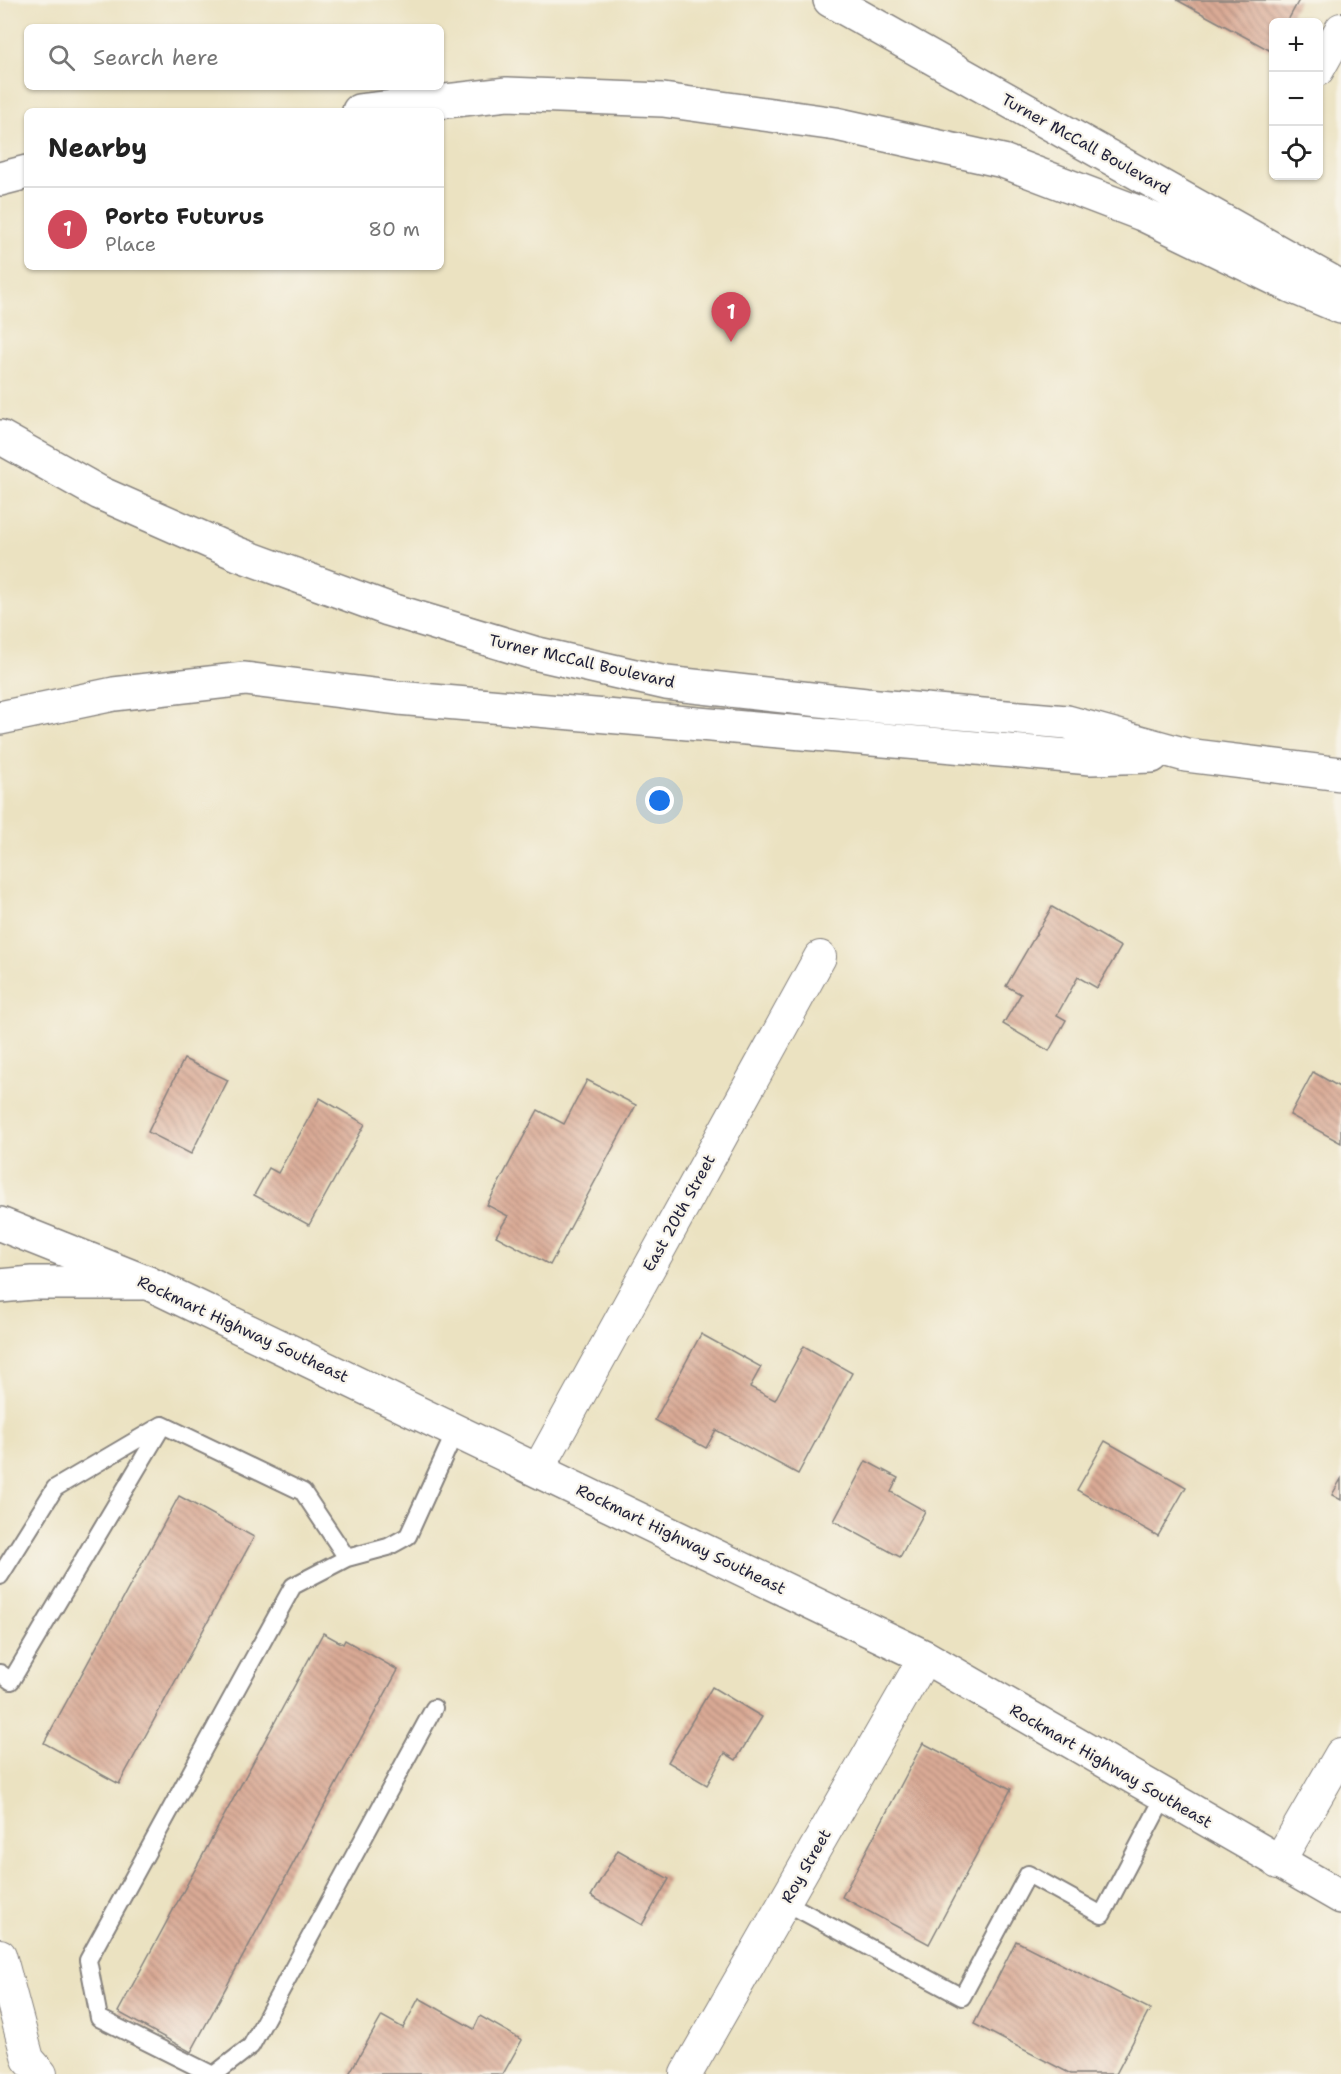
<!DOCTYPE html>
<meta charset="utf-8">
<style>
:root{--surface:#fff;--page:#f6f6f6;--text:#222;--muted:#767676;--line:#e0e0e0;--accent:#d1495b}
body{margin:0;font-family:"Shantell Sans",sans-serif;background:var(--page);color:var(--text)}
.controls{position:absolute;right:18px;top:18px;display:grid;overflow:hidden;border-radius:9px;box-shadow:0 2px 4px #0004}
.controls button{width:54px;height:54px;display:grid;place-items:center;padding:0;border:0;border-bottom:2px solid var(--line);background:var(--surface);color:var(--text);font:30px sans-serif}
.you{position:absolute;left:660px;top:801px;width:21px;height:21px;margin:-15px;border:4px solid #fff;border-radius:50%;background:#1a73e8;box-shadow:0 0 0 9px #1a73e833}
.badge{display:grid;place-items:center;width:39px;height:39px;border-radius:50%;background:var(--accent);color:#fff;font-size:20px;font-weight:700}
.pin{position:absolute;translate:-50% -50px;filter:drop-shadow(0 2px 3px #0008)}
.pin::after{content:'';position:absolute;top:32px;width:21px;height:18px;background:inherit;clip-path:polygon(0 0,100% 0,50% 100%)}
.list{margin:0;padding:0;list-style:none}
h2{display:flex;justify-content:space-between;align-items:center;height:78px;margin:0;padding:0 24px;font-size:26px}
h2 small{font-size:20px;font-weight:400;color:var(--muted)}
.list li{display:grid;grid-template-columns:39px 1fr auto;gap:18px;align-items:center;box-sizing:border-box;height:84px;padding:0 24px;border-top:2px solid var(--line)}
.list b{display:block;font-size:22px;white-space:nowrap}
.list p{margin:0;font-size:20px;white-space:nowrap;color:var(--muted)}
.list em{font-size:20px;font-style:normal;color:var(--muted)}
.icon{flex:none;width:33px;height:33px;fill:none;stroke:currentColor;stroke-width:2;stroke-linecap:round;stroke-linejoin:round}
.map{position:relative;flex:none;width:1341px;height:2074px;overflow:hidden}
.search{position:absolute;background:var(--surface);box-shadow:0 2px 4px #0004;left:24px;top:24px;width:420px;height:66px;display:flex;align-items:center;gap:15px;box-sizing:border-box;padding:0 21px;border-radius:9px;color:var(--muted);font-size:22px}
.panel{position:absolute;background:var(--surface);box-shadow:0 2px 4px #0004;left:24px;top:108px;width:420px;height:162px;border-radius:9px}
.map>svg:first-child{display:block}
.building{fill:url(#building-back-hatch)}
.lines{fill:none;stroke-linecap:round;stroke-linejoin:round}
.service-casing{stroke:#86827e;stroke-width:20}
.minor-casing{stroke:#86827e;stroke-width:34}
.secondary-casing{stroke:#86827e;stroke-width:36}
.trunk-casing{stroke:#86827e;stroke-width:36}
.motorway-casing{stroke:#86827e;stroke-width:36}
.service{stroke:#fff;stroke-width:16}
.minor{stroke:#fff;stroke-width:32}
.secondary{stroke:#fff;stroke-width:33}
.trunk{stroke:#fff;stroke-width:33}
.motorway{stroke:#fff;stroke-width:33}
.labels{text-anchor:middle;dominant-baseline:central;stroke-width:4.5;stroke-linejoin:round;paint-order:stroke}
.street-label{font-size:16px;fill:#22223b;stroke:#f7f3e8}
</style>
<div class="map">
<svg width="1341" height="2074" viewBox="0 0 1341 2074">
<defs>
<pattern id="building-back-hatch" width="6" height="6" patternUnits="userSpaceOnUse" patternTransform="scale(1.5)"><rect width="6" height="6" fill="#daaa95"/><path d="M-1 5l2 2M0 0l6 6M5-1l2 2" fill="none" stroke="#b08a7b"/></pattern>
</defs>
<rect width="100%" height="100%" fill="#f7f3e8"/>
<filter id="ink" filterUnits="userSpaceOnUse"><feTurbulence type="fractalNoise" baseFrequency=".0167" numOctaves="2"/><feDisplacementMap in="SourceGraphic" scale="12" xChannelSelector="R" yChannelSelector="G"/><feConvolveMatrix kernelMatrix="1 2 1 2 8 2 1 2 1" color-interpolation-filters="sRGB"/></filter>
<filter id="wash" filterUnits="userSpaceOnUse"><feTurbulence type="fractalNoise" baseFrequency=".008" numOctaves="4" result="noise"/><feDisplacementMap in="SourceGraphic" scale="24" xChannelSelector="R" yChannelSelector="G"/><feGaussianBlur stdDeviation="1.35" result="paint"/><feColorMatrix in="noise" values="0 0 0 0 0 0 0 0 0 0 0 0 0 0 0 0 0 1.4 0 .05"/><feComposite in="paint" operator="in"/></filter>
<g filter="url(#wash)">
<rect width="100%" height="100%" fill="#ebe2c1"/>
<g id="blocks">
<path class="building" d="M1177,0H1299L1287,22H1274V47L1271,51Z
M1052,907L1121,947L1097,988L1078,977L1057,1015L1066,1020L1049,1051L1003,1024L1021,994L1006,986Z
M184,1059L228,1080L191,1154L148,1132Z
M1313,1072L1341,1088V1143L1290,1115Z
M587,1080L636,1105L550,1265L496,1236L508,1216L487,1205L538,1110L564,1124Z
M320,1098L365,1124L309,1225L254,1195L269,1168L278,1173Z
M701,1334L761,1367L750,1387L775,1400L804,1346L852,1373L798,1474L716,1430L706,1448L655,1420Z
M1105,1441L1186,1487L1158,1536L1077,1490Z
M866,1461L898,1478L891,1492L925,1511L900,1557L834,1521Z
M1341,1479V1500L1332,1495Z
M179,1496L254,1537L119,1784L44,1743Z
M323,1633L343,1644L345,1640L398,1670L191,2052L118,2012Z
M712,1687L762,1717L736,1760L725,1753L707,1785L668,1762Z
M923,1743L1011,1789L929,1944L842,1897Z
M618,1850L669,1879L642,1925L591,1896Z
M1016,1941L1150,2009L1116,2074H1071L974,2024Z
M419,1998L474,2029L480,2016L522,2040L503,2074H349L382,2016L403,2028Z"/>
</g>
</g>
<g filter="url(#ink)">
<use href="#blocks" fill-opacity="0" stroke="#86827e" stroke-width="1.5"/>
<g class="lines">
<defs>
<path id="service" d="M163,1425L303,1492L347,1558L388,1547L408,1536L456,1430
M0,1576L55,1488L162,1425
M0,1673L11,1681L163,1425
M785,1902L962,1997L1028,1874L1102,1915L1164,1797
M211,2074L99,2018L88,1960L293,1586L347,1558
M215,2074L251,2046L434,1708"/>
<path id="minor" d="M1318,70L1341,29
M538,1470L820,957
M1278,1863L1341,1754
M0,1955L28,2059L41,2074
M686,2074L925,1657"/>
<path id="secondary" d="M0,1224L148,1283L925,1657L1341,1897"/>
<path id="trunk" d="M0,1286L32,1283H148"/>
<path id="motorway" d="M830,0L1337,285
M359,111L507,94L663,100L836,124L1003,161L1142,214L1291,286L1341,307
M0,179L27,172
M0,437L100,493L238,554L388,609L534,653L666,683L866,705L1067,722L1186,755L1341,774
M0,718L114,694L245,679L398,698L1091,758L1152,756"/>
</defs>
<use href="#service" class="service-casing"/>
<use href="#minor" class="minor-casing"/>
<use href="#secondary" class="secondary-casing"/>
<use href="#trunk" class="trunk-casing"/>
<use href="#motorway" class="motorway-casing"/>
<use href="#service" class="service"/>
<use href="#minor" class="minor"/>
<use href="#secondary" class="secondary"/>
<use href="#trunk" class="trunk"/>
<use href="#motorway" class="motorway"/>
</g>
</g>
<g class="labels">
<g class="street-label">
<text transform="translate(1086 144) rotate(29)">Turner McCall Boulevard</text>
<text transform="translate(582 661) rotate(13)">Turner McCall Boulevard</text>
<text transform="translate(679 1213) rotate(-61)">East 20th Street</text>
<text transform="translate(243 1329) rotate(25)">Rockmart Highway Southeast</text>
<text transform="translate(681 1539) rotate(26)">Rockmart Highway Southeast</text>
<text transform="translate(1111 1766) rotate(30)">Rockmart Highway Southeast</text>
<text transform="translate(806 1866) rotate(-60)">Roy Street</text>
</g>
</g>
</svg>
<div class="controls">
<button>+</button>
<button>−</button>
<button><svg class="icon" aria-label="locate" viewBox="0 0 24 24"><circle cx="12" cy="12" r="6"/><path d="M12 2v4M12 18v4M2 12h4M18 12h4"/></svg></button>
</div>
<div class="you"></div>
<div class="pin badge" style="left:731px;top:342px">1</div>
<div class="search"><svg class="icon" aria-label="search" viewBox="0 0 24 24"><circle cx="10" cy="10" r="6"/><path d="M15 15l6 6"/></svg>Search here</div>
<section class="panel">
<h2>Nearby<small></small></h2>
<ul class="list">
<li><span class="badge">1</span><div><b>Porto Futurus</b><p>Place</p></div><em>80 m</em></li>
</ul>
</section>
</div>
